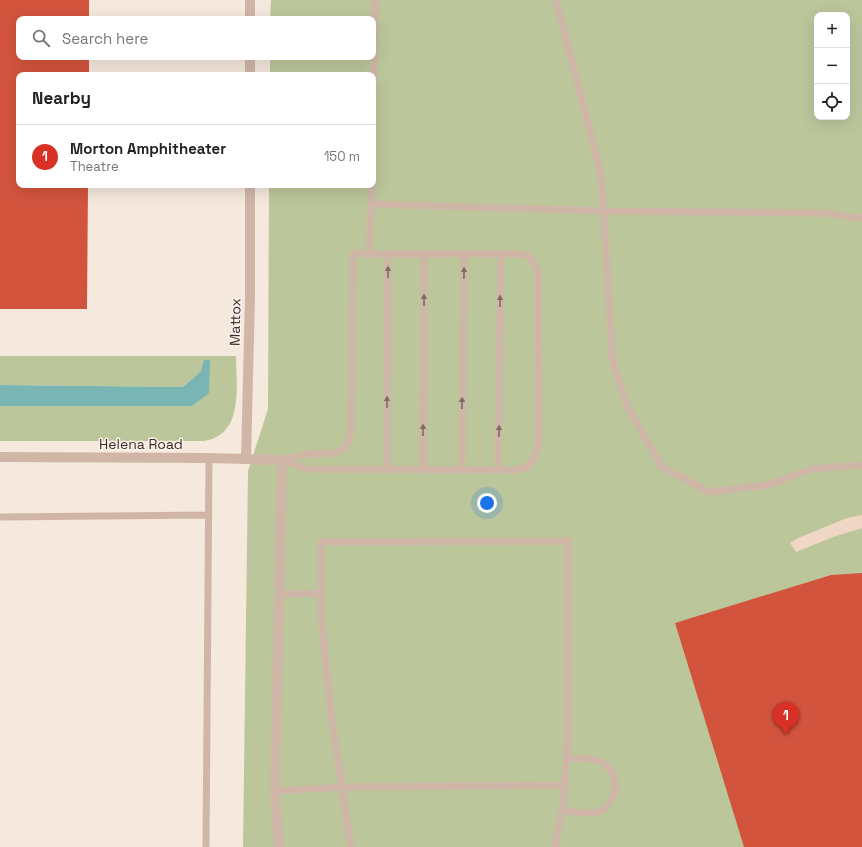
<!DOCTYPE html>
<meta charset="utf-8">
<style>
:root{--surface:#fff;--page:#f6f6f6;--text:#222;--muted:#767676;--line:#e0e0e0;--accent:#d93025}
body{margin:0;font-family:"Space Grotesk",sans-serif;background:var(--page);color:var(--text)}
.controls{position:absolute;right:12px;top:12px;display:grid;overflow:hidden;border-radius:8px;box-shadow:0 4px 16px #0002}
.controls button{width:36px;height:36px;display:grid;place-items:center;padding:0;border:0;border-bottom:1px solid var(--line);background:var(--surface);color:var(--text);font:20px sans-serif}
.you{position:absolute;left:487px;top:503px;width:14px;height:14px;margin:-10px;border:3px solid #fff;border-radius:50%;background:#1a73e8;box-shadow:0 0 0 6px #1a73e833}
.badge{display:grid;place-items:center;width:26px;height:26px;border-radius:50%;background:var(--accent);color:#fff;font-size:13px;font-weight:700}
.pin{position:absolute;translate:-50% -33px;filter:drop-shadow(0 1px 2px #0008)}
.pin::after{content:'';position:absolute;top:21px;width:14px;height:12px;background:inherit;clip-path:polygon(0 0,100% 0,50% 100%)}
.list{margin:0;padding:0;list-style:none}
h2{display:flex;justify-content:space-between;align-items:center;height:52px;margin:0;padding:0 16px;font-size:17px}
h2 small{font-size:13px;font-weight:400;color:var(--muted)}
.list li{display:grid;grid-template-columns:26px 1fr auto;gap:12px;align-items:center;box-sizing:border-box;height:64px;padding:0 16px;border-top:1px solid var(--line)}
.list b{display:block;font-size:15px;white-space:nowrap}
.list p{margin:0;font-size:13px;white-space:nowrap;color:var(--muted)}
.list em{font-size:13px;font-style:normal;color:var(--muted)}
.icon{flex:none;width:22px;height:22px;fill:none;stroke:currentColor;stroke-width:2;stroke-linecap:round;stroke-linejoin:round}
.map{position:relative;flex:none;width:862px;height:847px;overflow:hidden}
.search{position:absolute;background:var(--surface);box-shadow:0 4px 16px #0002;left:16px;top:16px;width:360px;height:44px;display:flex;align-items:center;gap:10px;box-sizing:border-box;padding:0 14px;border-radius:8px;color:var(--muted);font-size:15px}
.panel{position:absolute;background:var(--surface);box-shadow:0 4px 16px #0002;left:16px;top:72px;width:360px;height:116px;border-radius:8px}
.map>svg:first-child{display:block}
.green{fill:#bcc69b;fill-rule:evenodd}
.plaza{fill:#efd7c3}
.water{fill:#79b6b3}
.building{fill:#d3543d}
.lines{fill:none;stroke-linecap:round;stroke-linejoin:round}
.service{stroke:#cfb6a7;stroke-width:7}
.minor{stroke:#cfb6a7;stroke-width:10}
.oneway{fill:#7e6b61}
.labels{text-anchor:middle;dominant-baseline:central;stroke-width:3;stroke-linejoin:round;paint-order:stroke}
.street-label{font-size:14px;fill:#3b2d28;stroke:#fcf2ea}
</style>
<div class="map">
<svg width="862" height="847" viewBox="0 0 862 847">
<rect width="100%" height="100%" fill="#f5e8dd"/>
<path class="green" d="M271,0H862V847H243L248,471L268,409L269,185H373V75H270V57H373V19H270ZM817,15H847V117H817Z
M0,356H236C236,378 242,419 221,434C216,438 210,440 204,441H0V406H192L201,371L183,387L0,385Z"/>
<path class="plaza" d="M862,515V528L833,537L796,552L790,543L798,538L847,518Z"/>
<path class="water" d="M204,360H210L209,393L192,406H0V385L183,387L201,371Z"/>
<path class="building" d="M0,0H89V19H19V57H89V75H19V185H88L87,309H0Z
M862,573V847H744L675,623L831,575Z"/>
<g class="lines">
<path class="service" d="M556,0L600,170L604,211L612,358L627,406L662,467L709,492L768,485L812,469L862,465
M373,125L375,0
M372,185L371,204L604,211L821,213L862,218
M353,254H516L529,256L538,270L539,442L534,458L526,468L513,470L307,469L282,460L308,454L334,453L345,448L351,433Z
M369,254L371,204
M387,469L388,254
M423,469L424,254
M462,470L464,254
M498,470L501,254
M0,517L209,515
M279,594L321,593
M275,791L342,787L564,785
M562,811C570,811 585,814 593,813C616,809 624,776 603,763C592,757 578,759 566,759
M206,847L209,458
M351,847L331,714L321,615V542L568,541V737L563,804L555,847"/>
<path class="minor" d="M250,19V0
M250,75V57
M0,457L209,458L282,460L275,791L279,847
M246,459L250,296V185"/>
</g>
<defs><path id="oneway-solid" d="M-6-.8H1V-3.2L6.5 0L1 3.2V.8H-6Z"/></defs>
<g class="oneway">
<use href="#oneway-solid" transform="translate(388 272) rotate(-90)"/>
<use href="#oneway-solid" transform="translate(464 273) rotate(-89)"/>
<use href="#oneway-solid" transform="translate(424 300) rotate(-90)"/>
<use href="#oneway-solid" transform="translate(500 301) rotate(-89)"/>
<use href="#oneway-solid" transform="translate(387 402) rotate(-90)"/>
<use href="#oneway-solid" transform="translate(462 403) rotate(-89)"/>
<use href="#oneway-solid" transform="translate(423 430) rotate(-90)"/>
<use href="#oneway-solid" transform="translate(499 431) rotate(-89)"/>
</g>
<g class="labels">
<g class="street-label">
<text transform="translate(235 322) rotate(-89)">Mattox</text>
<text x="141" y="444">Helena Road</text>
</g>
</g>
</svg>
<div class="controls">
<button>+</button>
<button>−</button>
<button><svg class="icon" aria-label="locate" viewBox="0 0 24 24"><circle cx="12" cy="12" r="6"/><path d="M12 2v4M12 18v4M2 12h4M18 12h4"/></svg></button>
</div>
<div class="you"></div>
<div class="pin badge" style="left:786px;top:735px">1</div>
<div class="search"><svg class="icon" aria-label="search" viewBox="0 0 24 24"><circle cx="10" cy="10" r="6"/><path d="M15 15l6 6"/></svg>Search here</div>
<section class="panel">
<h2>Nearby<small></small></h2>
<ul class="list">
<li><span class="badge">1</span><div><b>Morton Amphitheater</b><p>Theatre</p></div><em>150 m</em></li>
</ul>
</section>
</div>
